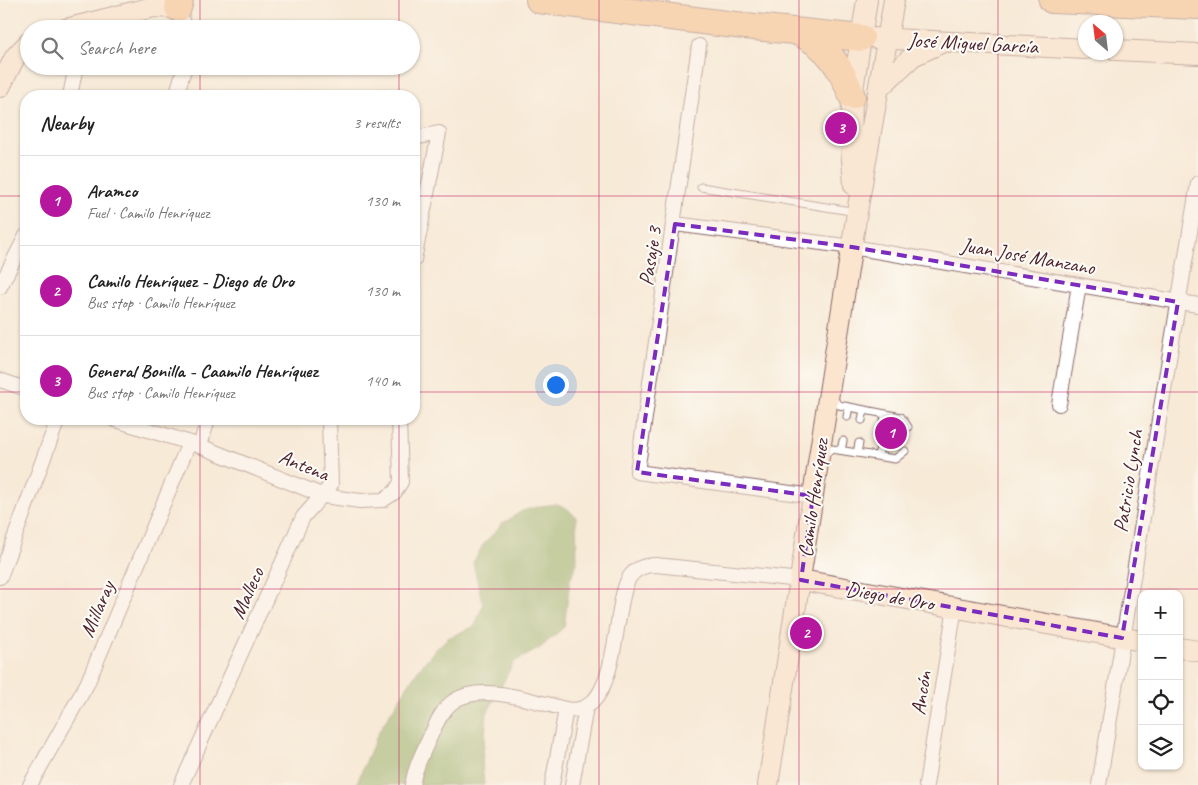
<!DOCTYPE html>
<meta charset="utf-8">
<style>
:root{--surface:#fff;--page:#f2f2f2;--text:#222;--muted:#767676;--line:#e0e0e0;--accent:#b5179e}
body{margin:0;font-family:Caveat,sans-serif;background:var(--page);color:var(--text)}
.controls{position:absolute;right:15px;bottom:15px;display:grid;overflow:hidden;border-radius:10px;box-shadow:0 1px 4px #0004}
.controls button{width:45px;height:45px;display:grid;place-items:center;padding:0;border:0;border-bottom:1px solid var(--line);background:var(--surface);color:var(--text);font:25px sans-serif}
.compass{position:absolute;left:1078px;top:15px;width:45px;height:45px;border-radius:50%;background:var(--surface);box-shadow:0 1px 4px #0004;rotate:332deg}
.you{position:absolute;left:555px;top:384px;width:18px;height:18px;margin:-12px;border:4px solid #fff;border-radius:50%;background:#1a73e8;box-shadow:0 0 0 8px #1a73e833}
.badge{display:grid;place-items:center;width:32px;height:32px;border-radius:50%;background:var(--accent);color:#fff;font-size:16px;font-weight:700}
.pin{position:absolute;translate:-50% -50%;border:2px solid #fff;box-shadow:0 1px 5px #0006}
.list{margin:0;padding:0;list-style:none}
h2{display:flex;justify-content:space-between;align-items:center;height:65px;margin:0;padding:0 20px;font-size:21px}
h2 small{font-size:16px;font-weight:400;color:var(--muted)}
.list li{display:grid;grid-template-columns:32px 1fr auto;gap:15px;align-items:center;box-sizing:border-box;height:90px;padding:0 20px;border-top:1px solid var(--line)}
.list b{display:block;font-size:19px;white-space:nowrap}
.list p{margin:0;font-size:16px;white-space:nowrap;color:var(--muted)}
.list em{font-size:16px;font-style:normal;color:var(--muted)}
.icon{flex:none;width:28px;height:28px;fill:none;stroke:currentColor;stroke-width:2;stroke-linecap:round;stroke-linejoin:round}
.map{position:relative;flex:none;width:1198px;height:785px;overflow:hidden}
.search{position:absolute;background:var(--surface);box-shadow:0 1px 4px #0004;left:20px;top:20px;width:400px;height:55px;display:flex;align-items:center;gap:12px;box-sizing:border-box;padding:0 18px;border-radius:28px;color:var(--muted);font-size:19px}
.panel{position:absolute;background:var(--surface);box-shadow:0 1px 4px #0004;left:20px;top:90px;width:400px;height:335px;border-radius:20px}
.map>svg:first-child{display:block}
.forest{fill:#8aac61;stroke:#6a6646}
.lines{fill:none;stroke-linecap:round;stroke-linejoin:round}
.lane-casing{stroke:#876667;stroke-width:9}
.street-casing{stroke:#876667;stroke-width:16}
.secondary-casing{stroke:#876667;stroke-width:22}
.highway-casing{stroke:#876667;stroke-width:28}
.lane{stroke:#fff;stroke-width:7}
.street{stroke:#fff;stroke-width:14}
.secondary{stroke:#fce5cf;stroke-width:20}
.highway{stroke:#f7bd88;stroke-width:26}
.marked{fill:none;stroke:#7b2cbf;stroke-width:4;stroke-dasharray:10 6;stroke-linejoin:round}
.grid{fill:none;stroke:#c2185b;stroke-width:1;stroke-opacity:0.55}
.labels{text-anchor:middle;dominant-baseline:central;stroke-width:4;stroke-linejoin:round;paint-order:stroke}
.street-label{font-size:21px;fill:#4a1f2b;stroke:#fdfcf7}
</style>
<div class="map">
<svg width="1198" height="785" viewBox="0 0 1198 785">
<rect width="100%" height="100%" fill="#fdfcf7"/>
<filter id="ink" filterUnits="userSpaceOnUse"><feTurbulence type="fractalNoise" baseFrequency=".02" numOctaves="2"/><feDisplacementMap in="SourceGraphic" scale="10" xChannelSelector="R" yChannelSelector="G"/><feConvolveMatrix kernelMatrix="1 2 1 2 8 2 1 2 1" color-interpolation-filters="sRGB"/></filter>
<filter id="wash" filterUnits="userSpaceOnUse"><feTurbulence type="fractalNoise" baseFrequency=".0096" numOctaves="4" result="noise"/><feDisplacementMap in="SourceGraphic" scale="20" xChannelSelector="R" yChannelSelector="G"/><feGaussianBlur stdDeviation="1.12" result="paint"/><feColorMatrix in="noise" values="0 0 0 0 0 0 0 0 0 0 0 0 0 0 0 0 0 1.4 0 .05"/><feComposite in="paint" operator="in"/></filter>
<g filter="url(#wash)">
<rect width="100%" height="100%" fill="#f7ead7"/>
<path class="forest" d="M557,504L568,509L576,517L577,563L570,579L564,627L540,648L514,662L487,713L482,763L484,785H356L379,731L418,670L435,650L448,638L475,626L483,605L473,563L483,545L502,524L522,511L541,506Z"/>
</g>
<g filter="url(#ink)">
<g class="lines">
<defs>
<path id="lane" d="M701,187L857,212
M831,397L839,405L901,417L908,427
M847,417L849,407
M862,420L864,410
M884,423L885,414
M841,450L843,441
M857,453L859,443
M823,456L832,449L895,459L905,451
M878,456L880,447"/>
<path id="street" d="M178,8L185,29
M699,46L637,472L813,496
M70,96L76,66
M176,96L185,66
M414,138L439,133L414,260
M675,224L852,247L1198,305
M0,287L26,236
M0,380L26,389
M1059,404L1079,285
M113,419L200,446L324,496L360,501L383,500L395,492L401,482L399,419
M200,446L208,419
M0,577L58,419
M30,785L87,684L189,443
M181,785L303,517L331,485L329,419
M412,785C415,767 423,752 431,735C436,724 443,708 454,701C482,682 535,702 566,709
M552,785L566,709C621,720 612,606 629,578C635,568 645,565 656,565L801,580
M572,785L586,707
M926,785L955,607
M1099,785L1198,183"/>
<path id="secondary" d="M66,29L153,7L178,8
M875,38L1086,49
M1116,50L1198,54
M0,87L15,57L29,42
M879,88L913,56L941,43
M854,185L851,147L852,96L867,0
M801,580L1142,641
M1179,648L1198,651
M768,785L857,212L894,0"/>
<path id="highway" d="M539,0L726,24L861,38
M1052,0L1198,6
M178,8L180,0
M799,33C828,46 841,67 852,96"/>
</defs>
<use href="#lane" class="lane-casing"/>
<use href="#street" class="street-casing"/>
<use href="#secondary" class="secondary-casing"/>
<use href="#highway" class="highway-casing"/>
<use href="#lane" class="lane"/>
<use href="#street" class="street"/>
<use href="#secondary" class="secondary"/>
<use href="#highway" class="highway"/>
</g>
</g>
<path d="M0 0H1198V785H0ZM675,224L852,247L1178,302L1122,638L801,580L813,496L637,472Z" fill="#f7ead7" fill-opacity=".55" fill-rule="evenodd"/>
<path class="marked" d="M675,224L852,247L1178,302L1122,638L801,580L813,496L637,472Z"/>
<path class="grid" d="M200,0V29M399,0V29M599,0V785M799,0V785M998,0V785M200,66V96M399,66V96M0,196H26M414,196H1198M0,392H26M414,392H1198M200,419V785M399,419V785M0,589H1198"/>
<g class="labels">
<g class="street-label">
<text transform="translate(973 43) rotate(3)">José Miguel García</text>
<text transform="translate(650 256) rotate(-81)">Pasaje 3</text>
<text transform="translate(1028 256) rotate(10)">Juan José Manzano</text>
<text transform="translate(304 465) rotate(22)">Antena</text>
<text transform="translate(1128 481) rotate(-81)">Patricio Lynch</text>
<text transform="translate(813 498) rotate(-82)">Camilo Henríquez</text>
<text transform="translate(247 593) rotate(-66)">Malleco</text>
<text transform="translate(890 596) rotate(10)">Diego de Oro</text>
<text transform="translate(97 609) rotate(-67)">Millaray</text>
<text transform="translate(921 693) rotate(-81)">Ancón</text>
</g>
</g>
</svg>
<div class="controls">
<button>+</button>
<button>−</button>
<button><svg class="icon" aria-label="locate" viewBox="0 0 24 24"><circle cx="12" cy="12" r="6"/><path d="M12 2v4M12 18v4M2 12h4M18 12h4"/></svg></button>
<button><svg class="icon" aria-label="layers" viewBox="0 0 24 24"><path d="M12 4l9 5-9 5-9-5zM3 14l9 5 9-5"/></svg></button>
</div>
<svg class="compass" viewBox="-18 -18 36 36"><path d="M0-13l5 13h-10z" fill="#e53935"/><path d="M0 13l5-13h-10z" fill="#767676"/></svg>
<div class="you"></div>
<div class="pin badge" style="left:891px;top:433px">1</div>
<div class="pin badge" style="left:806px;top:633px">2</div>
<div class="pin badge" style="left:841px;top:128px">3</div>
<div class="search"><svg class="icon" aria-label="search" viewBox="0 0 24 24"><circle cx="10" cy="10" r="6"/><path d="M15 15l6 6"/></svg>Search here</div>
<section class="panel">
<h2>Nearby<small>3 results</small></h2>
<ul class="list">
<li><span class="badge">1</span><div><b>Aramco</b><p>Fuel · Camilo Henríquez</p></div><em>130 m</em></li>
<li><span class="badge">2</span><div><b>Camilo Henríquez - Diego de Oro</b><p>Bus stop · Camilo Henríquez</p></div><em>130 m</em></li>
<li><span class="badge">3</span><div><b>General Bonilla - Caamilo Henríquez</b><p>Bus stop · Camilo Henríquez</p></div><em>140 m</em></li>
</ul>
</section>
</div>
